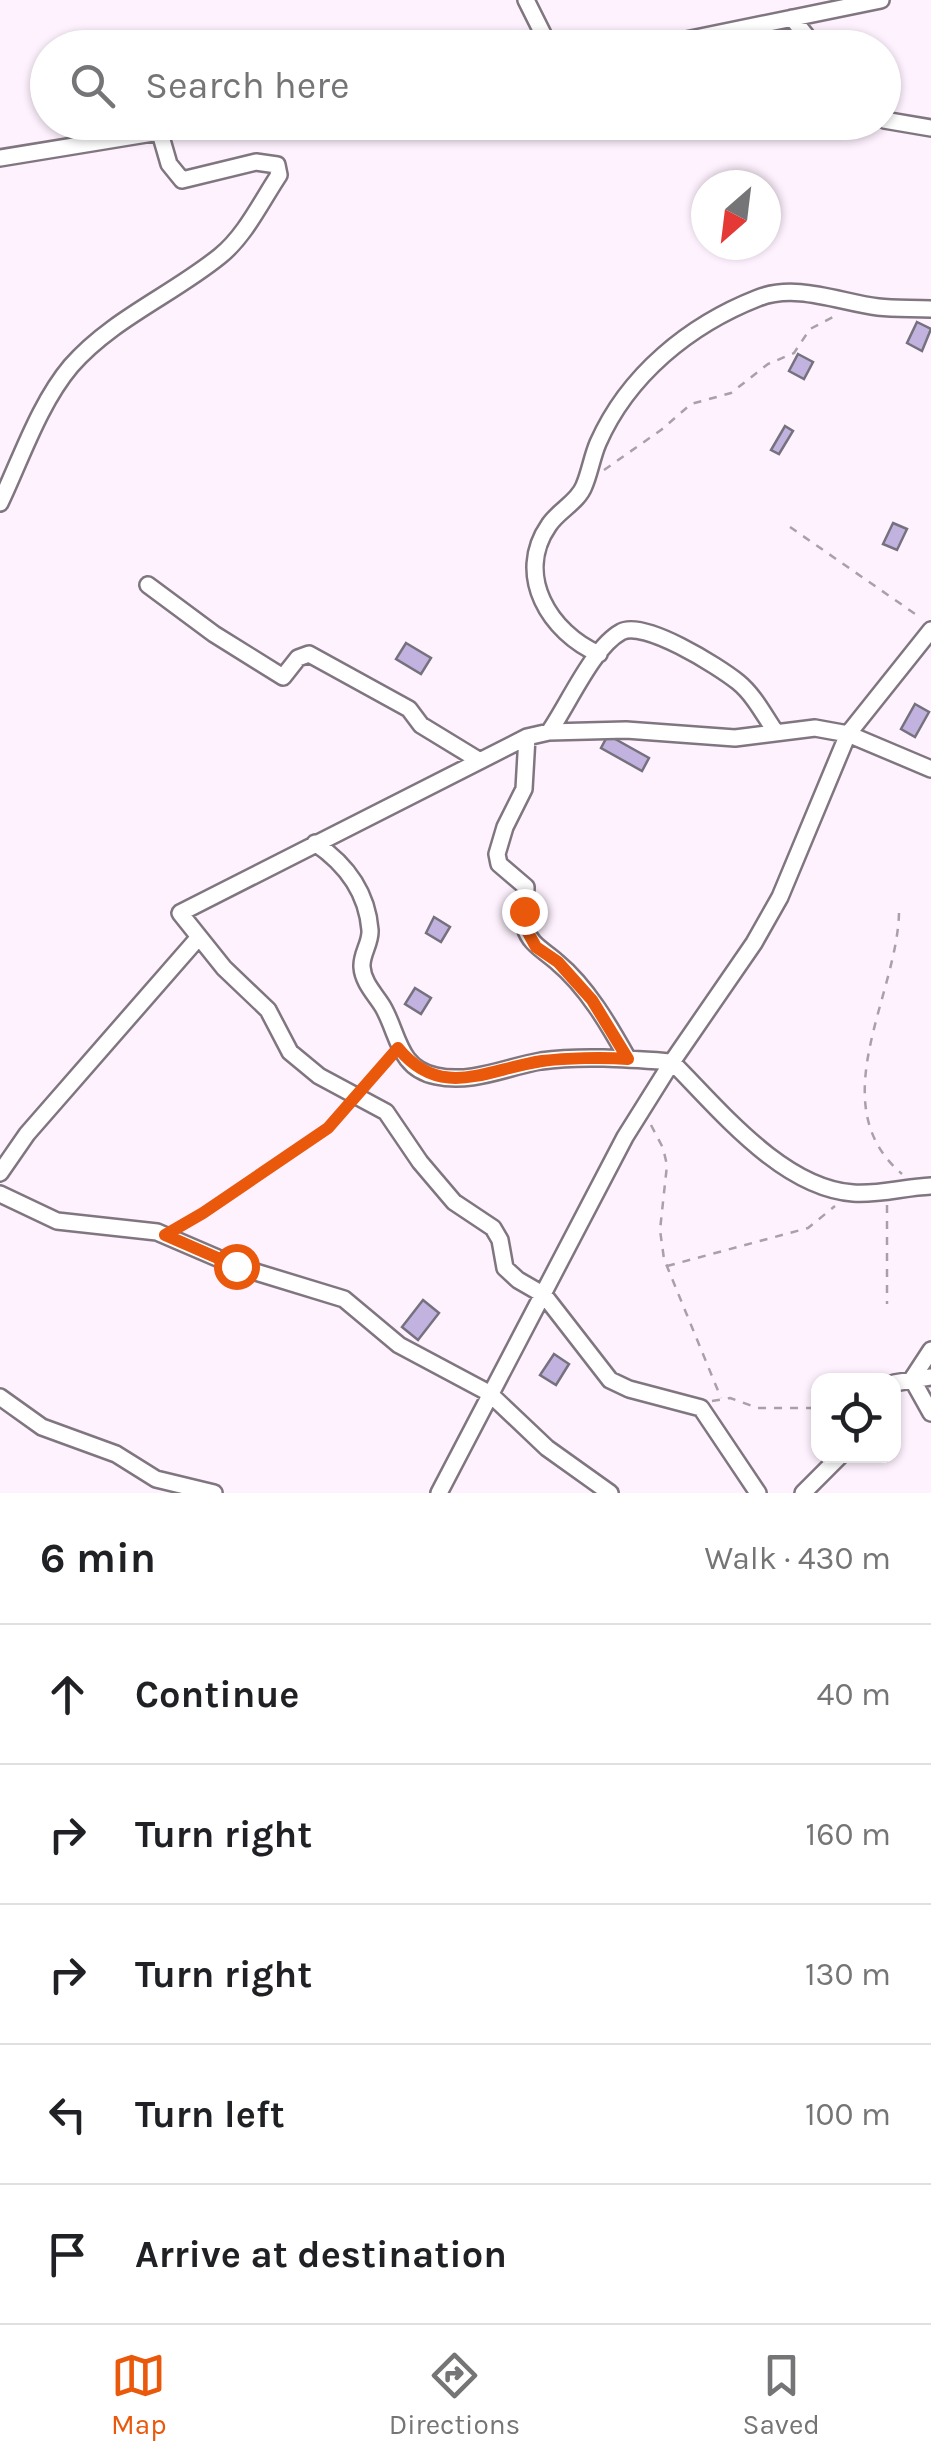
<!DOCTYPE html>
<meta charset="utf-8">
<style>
:root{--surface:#fff;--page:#f2f2f2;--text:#202124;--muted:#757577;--line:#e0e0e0;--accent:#ea580c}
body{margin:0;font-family:Karla,sans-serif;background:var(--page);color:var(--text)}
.controls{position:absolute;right:30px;bottom:30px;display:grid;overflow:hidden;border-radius:20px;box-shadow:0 2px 8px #0004}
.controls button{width:90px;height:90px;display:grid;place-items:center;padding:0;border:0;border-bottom:2px solid var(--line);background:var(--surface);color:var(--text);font:50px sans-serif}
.compass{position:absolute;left:691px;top:170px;width:90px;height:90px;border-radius:50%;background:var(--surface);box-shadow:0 2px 8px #0004;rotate:208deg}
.stop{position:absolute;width:30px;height:30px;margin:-22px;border:8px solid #ea580c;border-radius:50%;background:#fff}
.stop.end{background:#ea580c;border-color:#fff;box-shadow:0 2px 10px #0008}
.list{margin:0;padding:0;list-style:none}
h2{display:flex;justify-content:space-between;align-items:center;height:130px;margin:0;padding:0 40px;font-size:42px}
h2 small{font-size:32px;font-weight:400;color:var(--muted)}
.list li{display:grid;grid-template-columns:65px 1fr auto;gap:30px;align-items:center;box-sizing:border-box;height:140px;padding:0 40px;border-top:2px solid var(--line)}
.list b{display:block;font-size:38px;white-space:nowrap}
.list em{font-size:32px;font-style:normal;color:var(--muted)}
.icon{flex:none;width:55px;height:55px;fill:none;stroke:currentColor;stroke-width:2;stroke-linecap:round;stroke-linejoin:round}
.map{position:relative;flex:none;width:931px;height:1493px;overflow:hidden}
.search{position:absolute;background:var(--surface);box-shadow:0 2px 8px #0004;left:30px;right:30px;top:30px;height:110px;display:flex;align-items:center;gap:25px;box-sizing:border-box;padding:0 35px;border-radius:55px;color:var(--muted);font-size:38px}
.sheet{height:830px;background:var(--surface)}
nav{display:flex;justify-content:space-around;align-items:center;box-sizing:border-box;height:140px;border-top:2px solid var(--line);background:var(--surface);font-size:28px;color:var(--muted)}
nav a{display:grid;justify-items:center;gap:5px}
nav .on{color:var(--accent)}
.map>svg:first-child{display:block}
.building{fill:#c2b2e0;stroke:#75717d;stroke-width:2.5}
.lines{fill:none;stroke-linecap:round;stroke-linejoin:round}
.street-casing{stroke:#807680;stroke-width:20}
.path{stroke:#a9a0a9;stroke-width:2.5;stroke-dasharray:8 8;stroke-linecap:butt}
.street{stroke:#fff;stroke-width:15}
.route{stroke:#ea580c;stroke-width:12}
</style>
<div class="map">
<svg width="931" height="1493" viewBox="0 0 931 1493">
<rect width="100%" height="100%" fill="#fef2fe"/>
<path class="building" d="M917,322L931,329L922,351L907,343Z
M798,354L813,362L804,379L789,371Z
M785,426L793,431L779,454L771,450Z
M893,523L907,529L897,550L883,544Z
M406,643L431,658L421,674L396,659Z
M915,704L929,712L915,737L901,729Z
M608,735L649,758L642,771L601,748Z
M434,917L450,927L441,942L426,933Z
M415,988L431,998L421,1014L405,1004Z
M423,1300L439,1313L418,1340L402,1327Z
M554,1354L569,1364L556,1385L540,1375Z"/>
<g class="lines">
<defs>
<path id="street" d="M526,0L550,48
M792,18L816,48
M647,48L881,0
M884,120L931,128
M0,158L220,122
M0,503C21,459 39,404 71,366C112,319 172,295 220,256C245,236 261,202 279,175L277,165L256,162L182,180L169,164L160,133
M148,585L214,634L283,677L298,658L309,654L409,709L421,725L480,761
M599,654C550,633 514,575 549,525C558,511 578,502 584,486C590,472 592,457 598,443C628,375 689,325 758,298C796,283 839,302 878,307C895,309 913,308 931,309
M549,732C568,705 593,647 621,632C643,619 718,666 738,682C754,695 764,715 775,731
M527,737L524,789L505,827L497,854L499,864L526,887C526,899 522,915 525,927C529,944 545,951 557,962C587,987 609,1025 628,1059
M315,843C346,864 367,892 370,930C371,943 361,954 362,967C363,983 376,995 383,1007C399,1035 398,1068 436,1076C472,1084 506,1067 541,1061C582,1055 631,1059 672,1062C719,1109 782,1188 853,1193C879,1195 905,1187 931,1186
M0,1173L27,1134L199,937
M0,1194L57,1221L157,1232L236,1266L344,1299L399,1345L489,1393L547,1448L610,1493
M931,1350L912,1379L931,1413
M894,1383L931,1377
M0,1397L42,1427L116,1454L156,1479L214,1493
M439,1493L625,1137L672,1062L754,943L780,897L848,734L931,630
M758,1493L701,1408L629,1389L610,1380L544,1295L518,1280L505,1268L500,1240L493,1228L454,1202L420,1162L386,1112L319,1076L290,1052L268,1010L224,968L180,913L527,737L549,732L626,730L735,738L815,728L848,734L931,769
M803,1493L840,1456"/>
</defs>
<use href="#street" class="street-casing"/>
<path class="path" d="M604,470L661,430L691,404L731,393L768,364L794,353L810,329L837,315
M790,527L921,618
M899,913C897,997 821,1105 902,1174
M365,1084L390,1057
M651,1125L663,1148L667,1165L660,1230L664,1259L721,1398
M887,1205V1304
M181,1226L320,1134L349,1106
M667,1266L808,1228L835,1206
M712,1401L730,1398L758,1408H818"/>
<use href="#street" class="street"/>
</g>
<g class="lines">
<path class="route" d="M236,1266L165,1235L203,1213L328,1128L398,1048C441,1101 487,1069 542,1061C566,1058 603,1057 628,1059L592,1000L558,962L536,947L525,927L524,911"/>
</g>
</svg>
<div class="controls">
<button><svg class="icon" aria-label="locate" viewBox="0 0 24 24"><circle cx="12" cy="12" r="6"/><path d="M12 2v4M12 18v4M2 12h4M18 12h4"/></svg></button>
</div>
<svg class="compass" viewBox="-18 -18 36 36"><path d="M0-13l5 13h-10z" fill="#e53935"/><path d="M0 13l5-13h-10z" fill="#757577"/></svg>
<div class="stop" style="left:236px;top:1266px"></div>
<div class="stop end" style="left:524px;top:911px"></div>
<div class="search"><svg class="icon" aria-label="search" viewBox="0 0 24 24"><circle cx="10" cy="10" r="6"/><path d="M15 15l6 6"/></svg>Search here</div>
</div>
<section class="sheet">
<h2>6 min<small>Walk · 430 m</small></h2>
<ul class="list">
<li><svg class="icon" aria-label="ahead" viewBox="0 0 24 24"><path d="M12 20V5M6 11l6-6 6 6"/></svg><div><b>Continue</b></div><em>40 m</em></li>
<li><svg class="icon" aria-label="right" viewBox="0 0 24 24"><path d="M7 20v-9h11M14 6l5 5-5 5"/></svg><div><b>Turn right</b></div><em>160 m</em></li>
<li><svg class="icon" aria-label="right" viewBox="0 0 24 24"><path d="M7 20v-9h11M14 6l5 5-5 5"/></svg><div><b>Turn right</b></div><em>130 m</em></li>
<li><svg class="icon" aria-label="left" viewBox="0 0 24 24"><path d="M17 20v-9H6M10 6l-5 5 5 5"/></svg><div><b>Turn left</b></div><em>100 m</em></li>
<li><svg class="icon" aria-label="arrive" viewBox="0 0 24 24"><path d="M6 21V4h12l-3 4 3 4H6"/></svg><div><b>Arrive at destination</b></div></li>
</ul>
</section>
<nav>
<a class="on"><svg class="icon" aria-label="map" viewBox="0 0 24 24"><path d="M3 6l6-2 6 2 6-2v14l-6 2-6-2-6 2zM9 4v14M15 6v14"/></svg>Map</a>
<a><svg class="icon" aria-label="directions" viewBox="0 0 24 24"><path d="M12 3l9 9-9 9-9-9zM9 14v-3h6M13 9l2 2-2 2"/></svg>Directions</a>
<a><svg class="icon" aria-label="saved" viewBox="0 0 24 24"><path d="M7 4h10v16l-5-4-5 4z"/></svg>Saved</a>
</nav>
